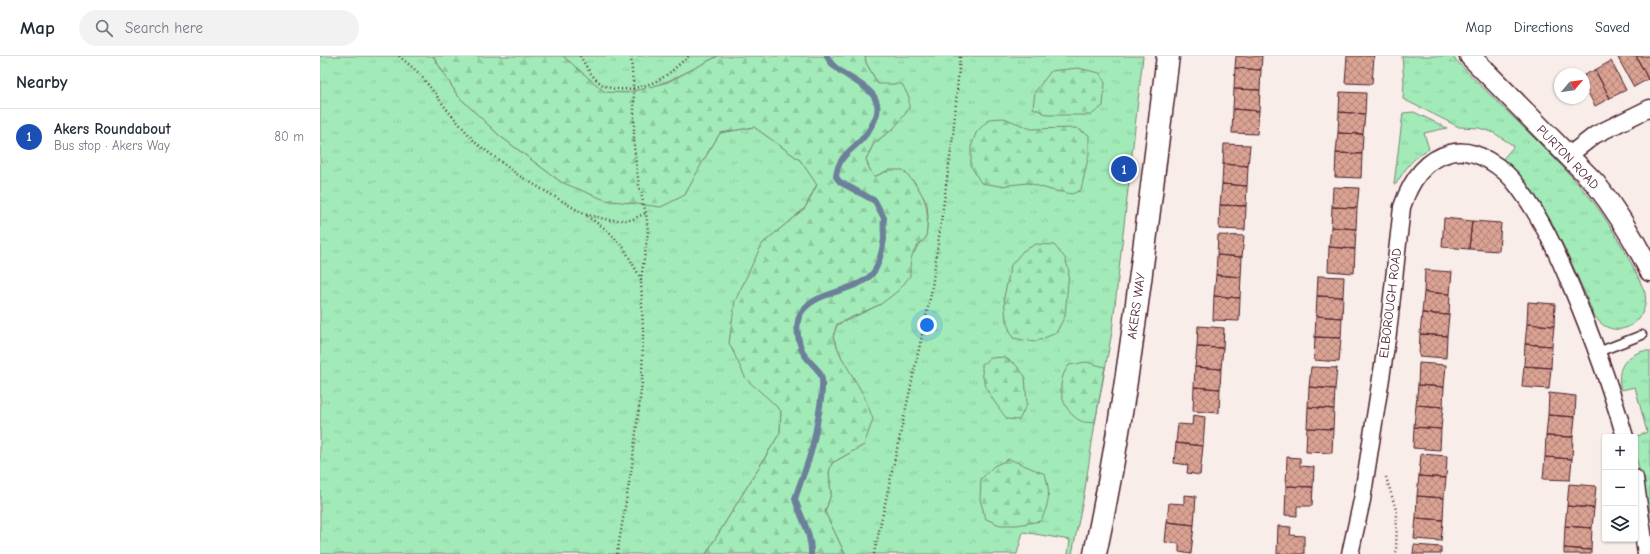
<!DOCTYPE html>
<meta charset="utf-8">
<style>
:root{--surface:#fff;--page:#f2f2f3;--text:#1f2937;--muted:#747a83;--line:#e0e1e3;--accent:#0b8043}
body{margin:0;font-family:"Comic Neue",sans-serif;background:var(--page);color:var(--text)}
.controls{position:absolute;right:12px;bottom:12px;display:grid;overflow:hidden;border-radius:4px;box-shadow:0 1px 3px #0004}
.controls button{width:36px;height:36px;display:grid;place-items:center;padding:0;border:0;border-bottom:1px solid var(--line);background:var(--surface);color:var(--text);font:20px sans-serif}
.compass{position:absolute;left:1234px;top:12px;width:36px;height:36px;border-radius:50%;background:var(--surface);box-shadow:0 1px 3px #0004;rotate:61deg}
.you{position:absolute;left:607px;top:269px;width:14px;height:14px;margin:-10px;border:3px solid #fff;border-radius:50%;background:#1a73e8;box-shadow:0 0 0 6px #1a73e833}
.badge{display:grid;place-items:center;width:26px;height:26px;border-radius:50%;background:var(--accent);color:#fff;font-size:13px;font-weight:700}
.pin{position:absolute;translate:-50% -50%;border:2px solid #fff;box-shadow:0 1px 4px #0006}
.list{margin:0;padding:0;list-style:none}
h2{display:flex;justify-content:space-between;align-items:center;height:52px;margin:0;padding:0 16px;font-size:17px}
h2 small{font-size:13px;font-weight:400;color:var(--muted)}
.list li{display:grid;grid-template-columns:26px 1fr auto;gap:12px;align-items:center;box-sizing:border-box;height:56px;padding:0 16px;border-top:1px solid var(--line)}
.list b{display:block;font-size:15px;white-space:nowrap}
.list p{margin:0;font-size:13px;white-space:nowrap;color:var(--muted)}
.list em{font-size:13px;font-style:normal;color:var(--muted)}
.icon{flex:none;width:22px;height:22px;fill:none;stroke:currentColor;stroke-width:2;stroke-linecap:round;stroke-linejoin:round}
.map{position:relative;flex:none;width:1330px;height:498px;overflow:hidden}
header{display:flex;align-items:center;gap:24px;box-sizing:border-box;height:56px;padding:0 20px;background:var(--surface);border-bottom:1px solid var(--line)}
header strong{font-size:19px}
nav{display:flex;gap:22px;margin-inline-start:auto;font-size:14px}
.search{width:280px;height:36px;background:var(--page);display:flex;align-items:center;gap:10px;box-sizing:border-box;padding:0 14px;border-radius:22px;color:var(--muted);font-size:15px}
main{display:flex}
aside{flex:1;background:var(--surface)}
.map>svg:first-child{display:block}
.grass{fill:url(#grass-tufts);stroke:#768572}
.forest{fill:url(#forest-firs);stroke:#768572}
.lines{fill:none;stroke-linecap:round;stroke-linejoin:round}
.stream{stroke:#6c8099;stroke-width:6}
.building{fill:url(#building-cross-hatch);stroke:#4a1f2b}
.service-casing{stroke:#4a1f2b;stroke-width:11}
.minor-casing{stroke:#4a1f2b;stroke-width:19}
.tertiary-casing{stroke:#4a1f2b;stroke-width:23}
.secondary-casing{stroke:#4a1f2b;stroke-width:25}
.path{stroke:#4a1f2b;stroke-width:2.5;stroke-dasharray:1 3;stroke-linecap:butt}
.service{stroke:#fff;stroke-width:8}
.minor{stroke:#fff;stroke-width:16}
.tertiary{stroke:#fff;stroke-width:20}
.secondary{stroke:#fff;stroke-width:22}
.labels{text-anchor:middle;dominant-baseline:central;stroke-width:3.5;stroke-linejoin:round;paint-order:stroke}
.street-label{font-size:13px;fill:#4a1f2b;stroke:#fff}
</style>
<header>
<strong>Map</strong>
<div class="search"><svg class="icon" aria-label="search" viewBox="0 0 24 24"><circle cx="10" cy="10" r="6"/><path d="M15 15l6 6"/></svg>Search here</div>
<nav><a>Map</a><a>Directions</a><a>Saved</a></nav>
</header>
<main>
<aside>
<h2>Nearby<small></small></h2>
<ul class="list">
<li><span class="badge" style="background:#1a4fb4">1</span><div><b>Akers Roundabout</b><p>Bus stop · Akers Way</p></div><em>80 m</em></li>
</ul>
</aside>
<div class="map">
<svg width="1330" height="498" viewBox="0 0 1330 498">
<defs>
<pattern id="grass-tufts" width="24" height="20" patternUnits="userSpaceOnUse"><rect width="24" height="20" fill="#a2ebb9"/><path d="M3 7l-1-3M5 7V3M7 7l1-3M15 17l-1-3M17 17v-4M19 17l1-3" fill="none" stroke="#8dc99f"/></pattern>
<pattern id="forest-firs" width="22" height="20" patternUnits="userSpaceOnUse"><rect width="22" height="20" fill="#a2ebb9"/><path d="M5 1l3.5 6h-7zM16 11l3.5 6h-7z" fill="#8dc99f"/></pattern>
<pattern id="building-cross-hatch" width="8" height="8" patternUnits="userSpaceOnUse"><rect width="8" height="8" fill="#daa393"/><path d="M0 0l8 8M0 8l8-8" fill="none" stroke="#b38478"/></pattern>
</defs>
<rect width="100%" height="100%" fill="#f8ede9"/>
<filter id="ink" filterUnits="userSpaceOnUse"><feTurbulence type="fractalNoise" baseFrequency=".025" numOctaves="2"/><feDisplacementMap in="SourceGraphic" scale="8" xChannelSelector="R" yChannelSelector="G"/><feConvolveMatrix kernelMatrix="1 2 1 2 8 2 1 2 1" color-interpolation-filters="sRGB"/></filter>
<g filter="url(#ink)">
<path class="grass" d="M0,0H113L138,40L180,80L241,126L383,105L400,77L434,71L480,104L497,128L485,152L442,188L451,345L461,355L460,377L386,498H0Z
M243,0H398C371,14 315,46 285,36C281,35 247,5 243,0Z
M545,0H823L792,276L775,367L764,439L752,498H748L750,484L703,476L697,498H525L505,456L511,438L509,416L512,407L544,389L521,300L513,281L517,269L561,248L599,188L606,182L608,161L607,148L594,125L569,114L554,121L549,112L546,103L554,87L574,72L558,28L546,7Z
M1082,0H1132C1176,47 1225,89 1267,138C1288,163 1313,207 1325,237C1330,269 1292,288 1274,259C1271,254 1269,247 1267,242C1260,226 1253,210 1246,195C1237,177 1226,157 1214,140C1204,128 1193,116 1182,104L1194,90L1174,77L1159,72L1139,71L1083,43L1084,26Z
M1094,56L1127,72L1104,77L1109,93C1093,101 1085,113 1076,128H1074L1083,57Z
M1323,295H1330V492L1322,428L1315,394V381L1327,376L1315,331L1301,334C1296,314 1303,301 1323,295Z"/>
<path class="forest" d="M113,0H243L285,36L307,37L348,26L398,0H545L546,7L558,28H582L589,41V53L574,72L554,87L546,103L549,112L554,121L569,114H583C606,139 610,148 606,182C591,194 590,202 590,220L579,234L561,248L517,268L513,281L521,300L544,340L553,363L544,389L512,407L509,416L511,438L505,456L525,498H386L460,377L461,355L451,345L426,323L409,287L415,245L442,188L485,152L497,129L480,104L434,71L400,77L383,105L365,139L341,151L285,144L241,126L180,80L138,40Z
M758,12L780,17L785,27L783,50L771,59H728L713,52L715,36L731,15Z
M684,62L711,73L756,72L769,79V98L761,134L752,138L731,134L708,127L680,130L661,127L651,110V91L656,77L669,63Z
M716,188L734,189L745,202L749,215L745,260L736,277L715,286L693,282L686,265L684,241L691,209L703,195Z
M684,301L695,308L705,320L707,348L699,364L687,363C674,345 661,331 662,308L671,302Z
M766,306L785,311L775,367C770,366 763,367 759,364C745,356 737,335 743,320C744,316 747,312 749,309Z
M689,403L725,418C731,438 729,447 721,465L697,469H680L666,463L660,444L661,423L674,410Z"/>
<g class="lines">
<path class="stream" d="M491,498C492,478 481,462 475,443C480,426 488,409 492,392C495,380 497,368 499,356C501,345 503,334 502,323C500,313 492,309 486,301C479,292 475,272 479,261C491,231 546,239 557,210C560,203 563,189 564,183C564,176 563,170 564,162L555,145L520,126L516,121C518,96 538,93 549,74C552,69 556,63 557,57C563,28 516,23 507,0"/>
</g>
<path class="building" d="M916,0H942L941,14L915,12Z
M1027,0H1054L1052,28L1025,27Z
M1303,0H1316L1328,23L1314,31L1298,2Z
M1316,0H1330V22L1328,23Z
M1291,5L1306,34L1290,42L1275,14Z
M915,12L941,14L940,34L914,33Z
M1275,14L1290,42L1275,50L1264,29V19Z
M914,33L940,34L939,55L913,53Z
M1020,36L1046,37L1045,58L1019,56Z
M913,53L939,55L937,78L912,77Z
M1019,56L1045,58L1043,78L1018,77Z
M1018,77L1043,78L1042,98L1016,97Z
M904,88L930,89L928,110L903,108Z
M1016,97L1042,98L1041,122L1015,121Z
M903,108L928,110L927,130L902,128Z
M902,128L927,130L926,150L900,149Z
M1013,131L1039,132L1037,152L1012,151Z
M900,149L926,150L925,174L899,173Z
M1012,151L1037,152L1036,173L1011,171Z
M1124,162L1152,165L1149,193L1122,191Z
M1152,165L1181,167L1179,195L1149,193Z
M1011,171L1036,173L1035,193L1009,191Z
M898,179L924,180L922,201L897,199Z
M1009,191L1035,193L1034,217L1008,215Z
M897,199L922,201L921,221L896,219Z
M1105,214L1132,216L1130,238L1104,236Z
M896,219L921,221L920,242L894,240Z
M998,220L1024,221L1023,241L997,240Z
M1104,236L1130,238L1129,259L1102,257Z
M894,240L920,242L919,265L893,264Z
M997,240L1023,241L1022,262L996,260Z
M1208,246L1235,248L1234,270L1207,268Z
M1102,257L1129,259L1127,280L1100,278Z
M996,260L1022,262L1021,282L995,281Z
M1207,268L1234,270L1232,290L1205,288Z
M878,270L904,272L903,292L877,291Z
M1100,278L1127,280L1126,302L1099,300Z
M995,281L1021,282L1019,306L994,304Z
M1205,288L1232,290L1231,312L1204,310Z
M877,291L903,292L901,313L875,311Z
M1099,307L1126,309L1124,331L1098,329Z
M1204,310L1231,312L1229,333L1202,331Z
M875,311L901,313L900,333L874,331Z
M991,311L1017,312L1015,333L989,331Z
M1098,329L1124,331L1123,351L1096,349Z
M874,331L900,333L899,357L873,355Z
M989,331L1015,333L1014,353L988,351Z
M1229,337L1256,340L1255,361L1228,359Z
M1096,349L1123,351L1121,373L1094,371Z
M988,351L1014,353L1013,373L987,372Z
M873,359L885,361L883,390L856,387L858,368L872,369Z
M1228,359L1255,361L1253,381L1226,380Z
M1094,371L1121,373L1120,394L1093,392Z
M987,372L1013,373L1012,397L986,396Z
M1226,380L1253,381L1252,403L1225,401Z
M856,387L883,390L880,419L867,417L868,409L854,407Z
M1101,398L1127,400L1126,422L1099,420Z
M967,401L980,402V410L994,411L993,431L966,430Z
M1225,401L1252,403L1250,424L1223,423Z
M1099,420L1126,422L1124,442L1097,440Z
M1249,428L1276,430L1274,452L1247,450Z
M966,430L993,431L992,450H977V460L965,459Z
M864,439L876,440L874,469L847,466L849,447L864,448Z
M1097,440L1124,442L1123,464L1096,462Z
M1247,450L1274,452L1272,472L1245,470Z
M1096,462L1123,464L1121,485L1094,483Z
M847,466L874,469L871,498L859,496V488L845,486Z
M958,470L971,471L970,479L984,480V498H957Z
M1245,470L1272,472L1271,494L1244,492Z
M1094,489L1121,491V498H1093Z
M1244,492L1271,494V498H1244Z"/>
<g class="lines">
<defs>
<path id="service" d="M1278,296L1322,279"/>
<path id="minor" d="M1248,100L1275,79L1330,52
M1315,422L1326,498
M1030,498L1042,444L1068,277L1082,151C1090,127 1103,104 1130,97C1155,90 1185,112 1199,132C1221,161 1237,197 1251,230C1272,280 1290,329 1305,381"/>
<path id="tertiary" d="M1150,0L1275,127C1297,155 1314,183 1330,215"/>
<path id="secondary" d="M775,498C810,334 827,166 848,0"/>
</defs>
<use href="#service" class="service-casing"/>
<use href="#minor" class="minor-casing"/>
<use href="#tertiary" class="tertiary-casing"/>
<use href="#secondary" class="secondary-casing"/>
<path class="path" d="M79,0L100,18L128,55L156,87L198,119L264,158L289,164H311L326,157
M260,0C266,10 272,22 283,29C299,38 327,31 342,22C352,16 360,7 369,0
M267,160L287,174L304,192L321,223
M1066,421L1077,457L1076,498
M297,498L312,410L322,326L323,276L321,223L328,176L326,157L319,130L314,91V43L311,0
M554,498L611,238L633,80L640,0"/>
<use href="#service" class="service"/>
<use href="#minor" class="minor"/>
<use href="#tertiary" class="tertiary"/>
<use href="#secondary" class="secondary"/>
</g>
</g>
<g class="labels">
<g class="street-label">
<text transform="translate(1248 101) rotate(46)">PURTON ROAD</text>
<text transform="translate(1070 247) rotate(-83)">ELBOROUGH ROAD</text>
<text transform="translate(816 250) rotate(-82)">AKERS WAY</text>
</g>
</g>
</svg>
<div class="controls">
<button>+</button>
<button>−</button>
<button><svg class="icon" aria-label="layers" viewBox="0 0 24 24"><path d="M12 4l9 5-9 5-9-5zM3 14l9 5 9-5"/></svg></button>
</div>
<svg class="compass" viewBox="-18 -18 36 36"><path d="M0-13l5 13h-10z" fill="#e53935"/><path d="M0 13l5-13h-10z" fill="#747a83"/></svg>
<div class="you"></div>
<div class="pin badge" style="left:804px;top:113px;background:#1a4fb4">1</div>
</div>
</main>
